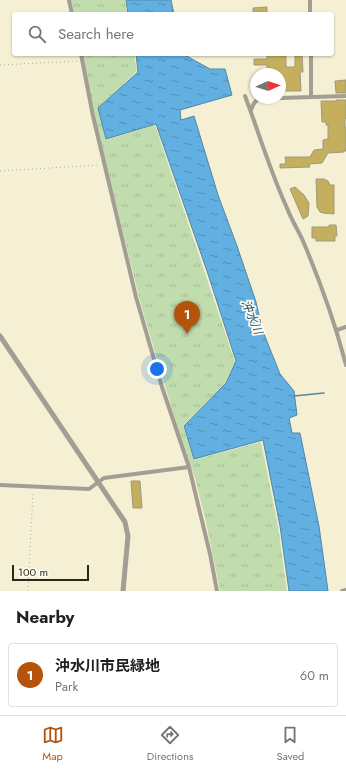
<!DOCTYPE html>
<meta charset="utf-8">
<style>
:root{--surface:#fff;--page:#f6f6f6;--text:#202124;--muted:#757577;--line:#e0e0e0;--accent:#b45309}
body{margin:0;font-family:Jost,"Noto Sans JP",sans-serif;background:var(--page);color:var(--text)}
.compass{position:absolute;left:250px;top:68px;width:36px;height:36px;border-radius:50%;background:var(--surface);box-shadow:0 1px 3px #0004;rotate:87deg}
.scale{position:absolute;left:12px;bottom:10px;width:77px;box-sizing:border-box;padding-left:4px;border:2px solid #2a271d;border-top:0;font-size:11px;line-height:14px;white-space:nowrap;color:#2a271d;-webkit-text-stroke:3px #fefcf1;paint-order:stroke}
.you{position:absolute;left:157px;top:369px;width:14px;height:14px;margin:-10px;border:3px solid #fff;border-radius:50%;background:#1a73e8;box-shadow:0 0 0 6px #1a73e833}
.badge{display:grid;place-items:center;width:26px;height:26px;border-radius:50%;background:var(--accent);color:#fff;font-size:13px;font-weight:700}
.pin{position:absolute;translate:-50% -33px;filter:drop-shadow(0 1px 2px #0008)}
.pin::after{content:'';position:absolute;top:21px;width:14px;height:12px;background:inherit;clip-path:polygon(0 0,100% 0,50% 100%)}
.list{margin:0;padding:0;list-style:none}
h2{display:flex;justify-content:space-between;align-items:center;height:52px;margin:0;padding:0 16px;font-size:17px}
h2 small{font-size:13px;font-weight:400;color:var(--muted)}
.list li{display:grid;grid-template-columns:26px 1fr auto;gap:12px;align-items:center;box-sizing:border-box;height:64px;margin:0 8px 8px;padding:0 8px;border:1px solid var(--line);border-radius:4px}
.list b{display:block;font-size:15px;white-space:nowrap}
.list p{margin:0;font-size:13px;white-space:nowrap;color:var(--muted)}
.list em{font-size:13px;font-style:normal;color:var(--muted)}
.icon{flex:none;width:22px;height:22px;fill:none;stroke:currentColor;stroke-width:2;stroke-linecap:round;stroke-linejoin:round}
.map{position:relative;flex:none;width:346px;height:591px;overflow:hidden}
.search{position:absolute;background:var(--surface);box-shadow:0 1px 3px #0004;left:12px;right:12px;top:12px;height:44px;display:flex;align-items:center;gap:10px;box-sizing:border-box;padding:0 14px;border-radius:4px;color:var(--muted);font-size:15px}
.sheet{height:124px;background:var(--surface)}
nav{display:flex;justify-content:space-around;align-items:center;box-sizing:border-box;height:56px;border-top:1px solid var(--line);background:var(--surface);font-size:11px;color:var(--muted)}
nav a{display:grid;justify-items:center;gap:2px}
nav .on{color:var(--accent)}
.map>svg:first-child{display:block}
.park{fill:url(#park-tufts)}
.water{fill:url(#water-ripples);stroke:#5087a6}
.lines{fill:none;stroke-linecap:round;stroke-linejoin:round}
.stream{stroke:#5087a6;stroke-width:1.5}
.building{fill:#c3af5d;stroke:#9f9980}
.path{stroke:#b2ad97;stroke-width:1;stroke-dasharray:1 3;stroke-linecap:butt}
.minor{stroke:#a39d93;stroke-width:4}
.tertiary{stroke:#a39d93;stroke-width:5}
.labels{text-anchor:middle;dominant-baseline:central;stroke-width:3.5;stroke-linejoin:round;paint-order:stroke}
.water-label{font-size:12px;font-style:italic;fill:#1a5678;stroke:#fefcf1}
</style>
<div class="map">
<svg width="346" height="591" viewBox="0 0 346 591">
<defs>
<pattern id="park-tufts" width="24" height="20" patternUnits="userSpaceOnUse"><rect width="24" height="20" fill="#c1ddae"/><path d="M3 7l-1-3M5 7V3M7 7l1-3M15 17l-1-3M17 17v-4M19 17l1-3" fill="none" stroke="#a6be95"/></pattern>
<pattern id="water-ripples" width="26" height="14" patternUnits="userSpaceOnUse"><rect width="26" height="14" fill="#61b0e1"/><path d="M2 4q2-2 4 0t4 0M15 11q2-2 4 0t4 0" fill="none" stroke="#508fb6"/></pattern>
</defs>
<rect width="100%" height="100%" fill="#f5efd3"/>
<path class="park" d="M71,0H125L127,14H74Z
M82,54H134L137,71L98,108L106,140L155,125L235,362L225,383L183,426L194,460L261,442L278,526L287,591H220L206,522L195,478L177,426L141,305L92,108Z"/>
<path class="water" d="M126,0H171L174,14H128Z
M136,54H183L210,69H225L232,95L180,110L181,120L194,116L218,195L237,246L256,302L262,329L280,374L294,391L297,415L289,418L292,433H300L319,526L328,591H289L280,526L263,440L194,459L184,426L226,383L236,361L208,274L156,124L106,139L98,108L138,72Z"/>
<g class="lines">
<path class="stream" d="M294,396L324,393"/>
</g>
<path class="building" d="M267,7V14H253V8Z
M267,54H286V67H295V54H302L303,72H300L301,91H280V74H267V65H254V59H267Z
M346,80V93H336L335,81Z
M336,100H346V119H345V127H346V151H344V152L328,153L322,163L309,164L310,167L280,168V164H286L285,157H310L314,150L323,149V140L328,139V125H326V122H322L321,101H336Z
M316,179H324L328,181L330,185H334V214L323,213L320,212L317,207Z
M295,187L304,195L309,203L308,216L303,219L290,189Z
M329,225H336L337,236H335V241H316V238H312V227H329Z
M131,481H140L142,508H133Z"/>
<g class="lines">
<path class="path" d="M0,65L77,61
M0,171L99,165
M28,591L33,492"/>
<path class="minor" d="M69,0L72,14
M310,0V14
M81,54L93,116L136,297L162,387L189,467L210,554L217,591
M311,54V97
M245,96C259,133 270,171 287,208C291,219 298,230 303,241C320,281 335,323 346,365
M280,98L346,96
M251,110C254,101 257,98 267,98
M337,330L346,327
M0,485L89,489L104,478L189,467
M342,591L346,590"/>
<path class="tertiary" d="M0,336L125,522L128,536L123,591"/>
</g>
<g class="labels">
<g class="water-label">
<text transform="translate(252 317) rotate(68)">沖水川</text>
</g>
</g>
</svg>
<svg class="compass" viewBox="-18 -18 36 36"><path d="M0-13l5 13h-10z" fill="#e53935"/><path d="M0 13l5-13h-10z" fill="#757577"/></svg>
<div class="scale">100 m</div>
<div class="you"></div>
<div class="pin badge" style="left:187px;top:334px">1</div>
<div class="search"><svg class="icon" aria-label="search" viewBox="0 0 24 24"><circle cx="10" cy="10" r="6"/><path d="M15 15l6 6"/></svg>Search here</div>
</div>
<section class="sheet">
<h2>Nearby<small></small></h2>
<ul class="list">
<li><span class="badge">1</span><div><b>沖水川市民緑地</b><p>Park</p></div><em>60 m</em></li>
</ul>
</section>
<nav>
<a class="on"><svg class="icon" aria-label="map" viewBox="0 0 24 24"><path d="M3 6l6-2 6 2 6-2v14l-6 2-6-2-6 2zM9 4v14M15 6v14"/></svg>Map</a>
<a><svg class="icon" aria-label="directions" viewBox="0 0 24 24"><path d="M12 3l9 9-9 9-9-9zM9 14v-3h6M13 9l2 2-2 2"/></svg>Directions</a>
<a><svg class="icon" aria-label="saved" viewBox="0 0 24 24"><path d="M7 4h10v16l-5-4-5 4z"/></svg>Saved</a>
</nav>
